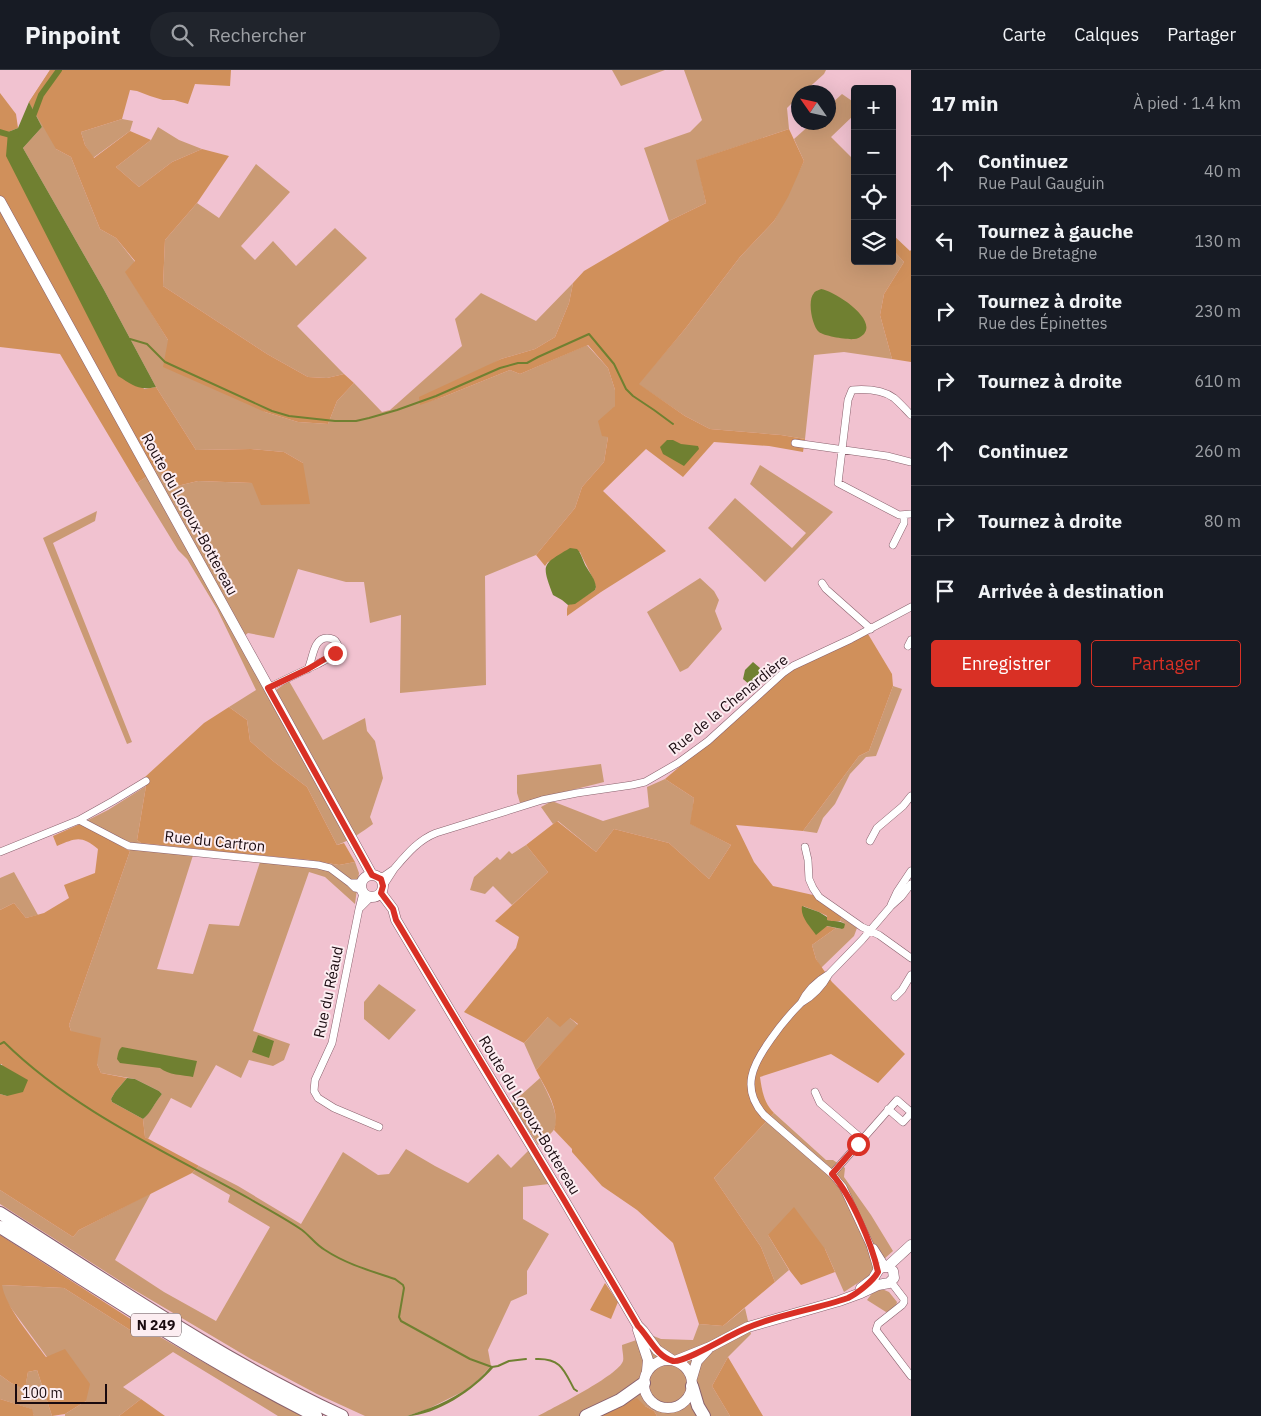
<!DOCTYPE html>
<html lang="fr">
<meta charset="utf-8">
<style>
:root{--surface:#171b24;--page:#20242c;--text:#f1f3f6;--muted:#9ea1a6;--line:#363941;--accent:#d93025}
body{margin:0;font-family:"IBM Plex Sans",sans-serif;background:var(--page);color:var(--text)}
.controls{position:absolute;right:15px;top:15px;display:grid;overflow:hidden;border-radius:5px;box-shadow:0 5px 20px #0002}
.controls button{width:45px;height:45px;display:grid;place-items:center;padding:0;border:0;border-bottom:1px solid var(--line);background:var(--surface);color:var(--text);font:25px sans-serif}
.compass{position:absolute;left:791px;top:15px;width:45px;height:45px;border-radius:50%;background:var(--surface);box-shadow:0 5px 20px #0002;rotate:304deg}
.scale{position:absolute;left:15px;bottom:12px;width:92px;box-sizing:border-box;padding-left:5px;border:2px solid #190a0f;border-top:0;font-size:14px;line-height:18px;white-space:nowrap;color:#190a0f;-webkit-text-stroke:4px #fcedf1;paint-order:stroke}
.stop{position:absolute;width:15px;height:15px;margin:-11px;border:4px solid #d93025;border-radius:50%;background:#fff}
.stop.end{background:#d93025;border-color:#fff;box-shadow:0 1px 5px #0008}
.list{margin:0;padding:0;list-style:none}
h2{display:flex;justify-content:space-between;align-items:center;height:65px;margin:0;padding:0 20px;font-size:21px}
h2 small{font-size:16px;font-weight:400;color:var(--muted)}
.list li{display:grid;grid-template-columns:32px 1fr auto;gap:15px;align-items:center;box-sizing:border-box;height:70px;padding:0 20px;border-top:1px solid var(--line)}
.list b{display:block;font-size:19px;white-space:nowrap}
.list p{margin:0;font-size:16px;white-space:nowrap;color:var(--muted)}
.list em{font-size:16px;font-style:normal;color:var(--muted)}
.actions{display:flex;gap:10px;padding:15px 20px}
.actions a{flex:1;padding:11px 0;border:1px solid var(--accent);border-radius:5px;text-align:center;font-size:18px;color:var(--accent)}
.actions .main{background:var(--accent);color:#fff}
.icon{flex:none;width:28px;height:28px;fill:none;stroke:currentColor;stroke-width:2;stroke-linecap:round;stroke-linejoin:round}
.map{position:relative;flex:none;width:911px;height:1346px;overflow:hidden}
header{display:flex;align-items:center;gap:30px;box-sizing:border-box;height:70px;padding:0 25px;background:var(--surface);border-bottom:1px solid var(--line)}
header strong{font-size:24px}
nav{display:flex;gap:28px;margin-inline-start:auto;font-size:18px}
.search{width:350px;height:45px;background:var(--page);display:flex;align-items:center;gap:12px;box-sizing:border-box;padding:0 18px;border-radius:28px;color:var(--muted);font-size:19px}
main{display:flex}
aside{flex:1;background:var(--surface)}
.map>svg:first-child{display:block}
.green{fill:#ca9a74}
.forest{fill:#d0905b}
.water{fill:#708031}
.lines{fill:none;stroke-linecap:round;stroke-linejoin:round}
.stream{stroke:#708031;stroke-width:2}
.canal{stroke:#708031;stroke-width:6}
.street-casing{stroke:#89616d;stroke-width:8}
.secondary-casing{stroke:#89616d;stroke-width:11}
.highway-casing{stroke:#89616d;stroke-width:14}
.street{stroke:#fff;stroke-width:7}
.secondary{stroke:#fff;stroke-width:10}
.highway{stroke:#fff;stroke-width:12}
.route{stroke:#d93025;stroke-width:6}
.labels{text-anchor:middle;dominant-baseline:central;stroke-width:4;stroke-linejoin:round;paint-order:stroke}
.shield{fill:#fcedf1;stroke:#5d4e53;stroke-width:1}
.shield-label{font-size:14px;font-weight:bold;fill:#190a0f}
.street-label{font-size:15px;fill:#190a0f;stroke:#fcedf1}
</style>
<header>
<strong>Pinpoint</strong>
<div class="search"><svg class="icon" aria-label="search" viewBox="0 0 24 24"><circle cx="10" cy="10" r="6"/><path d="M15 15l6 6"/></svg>Rechercher</div>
<nav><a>Carte</a><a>Calques</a><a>Partager</a></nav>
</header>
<main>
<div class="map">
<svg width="911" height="1346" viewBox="0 0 911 1346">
<rect width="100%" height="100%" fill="#f1c2d0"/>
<path class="green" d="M50,0L56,79L71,87L100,159L116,168L135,192L126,202L168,270L265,342L298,352L328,354L337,331L354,313L382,342L390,340L462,276L455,249L481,223L536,251L573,213L569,233L555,267L535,279L501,289L420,334L443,327L510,300L520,304L587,275L608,298L615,320V336L608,367L604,392L582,417L575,438L536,485L485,506L486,615L400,623L401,545L370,553L364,512H346L298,499L274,568L248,563L244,566L273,622L289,611L323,670L365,648L367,661L375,671L383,708L370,747L373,754C362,762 351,770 337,775L307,717L273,691L250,671L247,650L229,637L256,620L217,539L187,489L178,480L137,413L158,399L173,417L198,411L252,413L303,393L284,382L251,379L196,380L156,317L103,218L23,78L42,57L29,32Z
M612,0H665L621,16Z
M684,0H826L824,4L804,22H798V27L787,38L789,59L697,90L706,133L669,151L644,78L690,62L702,50Z
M842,24L855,33V44L831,67L855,91V191H892V179L904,192L884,224L880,245L892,289L844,282L814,285L805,369L781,365L710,359L685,346L638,314L685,259L740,187L774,151L804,91L794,69L812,53L828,52L829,36Z
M122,49L133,51L130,61L93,88L85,75L81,62Z
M158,57L179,70L202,79L172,92L139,117L116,97L151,70Z
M256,94L290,122L241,176L255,190L273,171L296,196L335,158L367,188L297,256L344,304L327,308L308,307L267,284L163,216L165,170L197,133L219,148Z
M760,395L833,442L765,512L708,458L735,428L792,478L806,463L750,414Z
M97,441L95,451L53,473L132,672L127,674L43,468Z
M700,508L714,521L719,530L715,541L722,559L688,598L680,602L647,542Z
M893,616L902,619L876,686L866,687L850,704L835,734L823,748L817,763L803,761L859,686L869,681Z
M601,694L604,712L520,733L517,723V705Z
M665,709L694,728L691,754L731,775L709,809L669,773L614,759L596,782L558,751L553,754L541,737L552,731L603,751L649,737L647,717Z
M146,716L137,770L141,773L195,779L157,899L193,904L209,854L239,856L262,786L310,790L339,795L355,792L359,803L355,834L325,807L309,802L253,961L290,974L284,990L273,996L249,990L241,1008L216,995L191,1038L171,1028L148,1069L145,1067L143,1049C151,1042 155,1032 162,1024L159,1021L135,1009L101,1003L97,994L71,961L69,955L130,781L80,754L108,740Z
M526,775L548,802L512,835L493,816L485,824L470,820L474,807L497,787L500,790L509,781L512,784Z
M14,802L38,845L26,848L14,833L0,840V808Z
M842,847L857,858L854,866L821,898L816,889L812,875L836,858L842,859L844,853L840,851Z
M379,914L416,940L389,970L364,949V932Z
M548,947L570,948L578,955L536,1000L524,973Z
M540,1008C546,1020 563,1049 553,1061C549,1066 543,1070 538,1075L511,1034Z
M774,1043L826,1090H833L845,1098L844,1107L871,1145L893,1181L873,1199L870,1205L844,1222L825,1179L768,1165L789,1200L775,1212L761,1177L714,1108Z
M406,1079L435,1096L468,1113L498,1084L511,1098L529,1080L549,1114L523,1117V1149L549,1164L527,1201V1224L511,1231L488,1280L491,1296L477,1311L464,1321L428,1339L407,1346H365L317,1324L251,1289L131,1218L0,1134V1120L73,1167L79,1160L151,1123L115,1190L164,1222L216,1251L270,1157L228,1132L230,1125L192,1103L199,1096L238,1116L301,1154L343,1082L378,1105L389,1104Z
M1,1215L64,1218L138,1265L143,1257L205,1293L304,1346H278L173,1282L123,1317L141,1329L119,1346H65V1344L86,1331L47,1287L11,1238L3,1225Z
M882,1219L889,1222L897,1232C896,1238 892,1241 886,1242L867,1230L873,1222Z
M745,1238L751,1264L728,1287L712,1316L730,1346H657L654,1341L645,1336L599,1346H538C553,1338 619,1305 623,1291C624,1287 622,1280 622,1275L651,1265L661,1269L693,1270L699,1254L723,1256Z
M37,1300L52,1346H34L31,1339L0,1329V1305L11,1313L25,1318L28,1302Z"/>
<path class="forest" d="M50,0H231L230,16L195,14L188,34L174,30H163L150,26L137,21L130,20L122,49L81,62L85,75L94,88L130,61L151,70L116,97L139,117L172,92L202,79L229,86L197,133L165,170L163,216L267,284L308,307L327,308L344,304L354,313L337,331L328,354L298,352L265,342L163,297L168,270L125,202L135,191L116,168L100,159L71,87L56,79L29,32Z
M0,23L16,44L18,58L8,62L144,319L156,317L196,380L251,379L284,382L303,393L310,434L261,435L252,413L198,411L173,417L158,399L137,413L60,284L0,277Z
M789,59L804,91L788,127L774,151L740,187L685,259L639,314L685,346L710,359L781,365L805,369L803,382L769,376L714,372L683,407L646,379L603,421L666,481L601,522L567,546V539L568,535L575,533L595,520L596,517C592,504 585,494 580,482L548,492L545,496L536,485L575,438L582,417L604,392L608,367L602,366L598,351L615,336V320L608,298L588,275L520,304L510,300L443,327L420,335L419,327L501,289L535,279L555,267L569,233L573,213L584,201L669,151L706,133L696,90Z
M892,164L910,181L911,180V292L892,289L880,245L884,224L904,192L892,179Z
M868,564L892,604L893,616L869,681L859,686L803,761L736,755L754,792L773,816L813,825L842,847L840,851L833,852L827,850V846L819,842L803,836L826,856L836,858L812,875L816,889L832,912L905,984L878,1013L831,984L760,1007C762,1021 764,1033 774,1043L714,1108L761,1177L775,1212L723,1256L699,1254L673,1173L637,1140L602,1116L572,1082V1079L554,1060C561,1040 545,1018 536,1000L578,954L570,948L560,957L548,947L524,973L464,942L516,878L519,867L495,851L548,802L526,775L557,751L596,782L614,759L669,773L709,809L731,775L690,754L694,728L665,709L730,654L791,600Z
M229,637L247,650L250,671L273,691L307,717L337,775L344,773L355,792L339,795L310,790L225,782L141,773L137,770L146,716L145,707L204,653Z
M80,754L130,781L69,955L71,961L101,968L97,994L101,1003L127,1008L115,1022L111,1029L112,1032L143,1049L145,1067L199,1096L192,1103L79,1160L73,1167L0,1120V1024L7,1026L2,994H0V840L14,833L26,848L44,843L69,828L64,815L95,803L98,779C81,765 76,768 57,776L53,766Z
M794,1137L825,1179L835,1202L801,1215L790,1201L768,1165Z
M0,1165L143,1257L138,1265L64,1218L2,1215C5,1236 33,1269 46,1287L65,1279L90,1314L86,1331L65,1344L52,1346L37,1300L28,1302L25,1319L11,1313L0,1305Z
M605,1213L618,1232L611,1249L590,1240Z
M728,1287L763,1346H730L712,1316Z
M637,1328L645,1336L654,1341L657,1346H599Z
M0,1329L32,1339L34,1346H0Z
M141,1329L165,1346H119Z"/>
<path class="water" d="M29,32L42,57L23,78L103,218L156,317C138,321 133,315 118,306L6,86L8,62L18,58Z
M821,219C834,221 877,248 864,264C861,267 857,269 854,269C848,270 824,266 819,262C812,256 807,230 814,223C815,221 819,220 821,219Z
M667,370H673L681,374L698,376L699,379L684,396L663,384L660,377Z
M570,478L577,479C582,484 583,492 587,498C591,505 595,509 596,517L595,520L575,534L568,535L562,530L553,525C541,493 542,495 570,478Z
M753,592L760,598L759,604L750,615L743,609L745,600Z
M802,836L819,842L827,847V850C833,852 839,850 845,854L844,858L842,859L827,856L816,865C810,856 800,847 802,836Z
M258,965L274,971L269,988L252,982Z
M122,977L197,991L193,1007C183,1005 168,1005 160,998L120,993L117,989C118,985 118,980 122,977Z
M0,994L28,1010L23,1022L7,1026L0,1024Z
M127,1008L135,1009L159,1021L162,1024C155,1032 151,1043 143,1049L112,1032L111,1029L115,1022Z
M491,1296L493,1298C475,1319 436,1346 407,1346C415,1343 422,1341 430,1338C453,1329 475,1316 491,1296Z"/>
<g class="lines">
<path class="stream" d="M130,269L147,274L165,292L272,341L289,346L335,351H356L369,348L397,340L436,326L500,298L518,293H527L538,287L589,264L614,294L626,319L633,326L654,340L673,354
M0,974L4,972C74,1041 165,1081 250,1129C267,1139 286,1149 302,1160C310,1166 316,1175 325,1180C346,1194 371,1201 395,1209L403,1215L404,1218L399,1247L401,1251L470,1289L492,1297L498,1296L509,1291L526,1289
M536,1289C561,1288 564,1300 574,1319L577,1321"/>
<path class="canal" d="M32,49L41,25L59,0
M0,62L10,65L16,64"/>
<defs>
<path id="street" d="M911,345C906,340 900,333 894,328C883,320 865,319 852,320L848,330L838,413L899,445L911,444
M795,373L887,386L911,392
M893,475L904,453V446
M822,513L826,519L871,559
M908,576L911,570
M268,618C284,610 301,602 318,594C323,591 330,588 335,584C338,581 339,577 337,573C335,569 331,568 327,568C313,568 313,589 308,599
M79,750L113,731L146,711
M870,771L877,758L903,736L911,726
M805,777L808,790L809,809L813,818L819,827L862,857L879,865L911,888
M0,782L79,750L121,772L129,776L318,795L330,798L350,813
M394,799C406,785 418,770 436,763L542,730L577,723L632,715L645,712L678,693L708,671L783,603L793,596L851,569L911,537
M378,807L384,806L394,799L383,816
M361,819L355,818L350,813H361
M363,823L359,839L370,828
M891,835L897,822L911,801
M359,839L332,973L315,1010L314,1021L318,1028L334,1038L379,1057
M829,904L862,870L891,836L901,827L911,814
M829,904C822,917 813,926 801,933C807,920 817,911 829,904Z
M895,927L902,920L911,905
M801,933C790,944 780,956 771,969C753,994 740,1018 764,1045L832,1104L843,1117L870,1175L878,1202
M815,1022L820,1033L862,1069
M888,1039L903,1052L911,1043
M832,1104L897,1030L911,1042
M874,1178L886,1197
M891,1212L904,1229V1232L902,1235L878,1254L876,1260L911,1306"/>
<path id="secondary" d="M0,131L372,805
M361 816a11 11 0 1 1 22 0a11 11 0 1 1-22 0Z
M381,823L393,839L396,850L477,986L564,1130L638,1256L643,1261L657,1280L672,1290
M887,1197L911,1175
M861,1218L873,1209L879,1199L883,1197H887
M638,1260L648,1290L647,1301
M644 1314a24 24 0 1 1 48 0a24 24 0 1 1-48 0Z
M675,1291L710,1277L748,1257L839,1231L861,1223L878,1215L889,1213L894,1208L893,1201
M692,1308L697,1291L708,1279"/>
<path id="highway" d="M0,1143C112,1214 221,1290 342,1346
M0,1157C104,1222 206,1291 316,1346
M692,1316L698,1336L704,1346
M586,1346L620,1330L644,1313"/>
</defs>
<use href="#street" class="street-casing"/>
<use href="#secondary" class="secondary-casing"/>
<use href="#highway" class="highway-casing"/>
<use href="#street" class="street"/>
<use href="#secondary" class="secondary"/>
<use href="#highway" class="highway"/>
</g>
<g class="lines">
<path class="route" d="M335,583L308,599L268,618L372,805L381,809L383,816L381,823L393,839L396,850L564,1130L638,1256C649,1267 656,1286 673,1291C682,1293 722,1270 732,1265C768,1246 810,1241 848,1228C858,1223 873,1211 878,1202C872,1174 851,1125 832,1104L858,1074"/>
</g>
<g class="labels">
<rect class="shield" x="131" y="1243.5" width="50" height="23" rx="4"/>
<g class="shield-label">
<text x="156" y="1255">N 249</text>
</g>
<g class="street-label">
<text transform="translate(190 444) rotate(61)">Route du Loroux-Bottereau</text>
<text transform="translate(728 634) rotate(-39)">Rue de la Chenardière</text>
<text transform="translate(215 771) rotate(6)">Rue du Cartron</text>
<text transform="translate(328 922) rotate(-78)">Rue du Réaud</text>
<text transform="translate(530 1045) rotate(59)">Route du Loroux-Bottereau</text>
</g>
</g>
</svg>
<div class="controls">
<button>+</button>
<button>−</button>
<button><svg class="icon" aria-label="locate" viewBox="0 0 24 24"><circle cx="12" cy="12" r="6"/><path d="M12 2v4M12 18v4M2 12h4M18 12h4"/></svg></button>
<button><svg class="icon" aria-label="layers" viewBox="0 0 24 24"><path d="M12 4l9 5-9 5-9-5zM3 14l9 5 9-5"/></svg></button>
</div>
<svg class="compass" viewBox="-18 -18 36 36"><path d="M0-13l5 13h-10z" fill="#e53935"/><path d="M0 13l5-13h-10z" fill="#9ea1a6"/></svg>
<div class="scale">100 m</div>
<div class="stop" style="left:858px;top:1074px"></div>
<div class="stop end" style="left:335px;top:583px"></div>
</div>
<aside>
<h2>17 min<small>À pied · 1.4 km</small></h2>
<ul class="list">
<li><svg class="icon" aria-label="ahead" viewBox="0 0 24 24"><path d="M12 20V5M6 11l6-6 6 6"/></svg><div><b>Continuez</b><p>Rue Paul Gauguin</p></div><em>40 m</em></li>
<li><svg class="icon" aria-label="left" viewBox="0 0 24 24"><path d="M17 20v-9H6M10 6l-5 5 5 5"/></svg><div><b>Tournez à gauche</b><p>Rue de Bretagne</p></div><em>130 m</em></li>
<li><svg class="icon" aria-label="right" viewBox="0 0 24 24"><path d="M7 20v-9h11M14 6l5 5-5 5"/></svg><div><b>Tournez à droite</b><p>Rue des Épinettes</p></div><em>230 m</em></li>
<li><svg class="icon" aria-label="right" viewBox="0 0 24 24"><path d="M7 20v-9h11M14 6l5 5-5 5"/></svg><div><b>Tournez à droite</b></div><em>610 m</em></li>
<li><svg class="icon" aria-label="ahead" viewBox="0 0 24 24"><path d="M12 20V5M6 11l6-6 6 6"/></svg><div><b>Continuez</b></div><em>260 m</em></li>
<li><svg class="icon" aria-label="right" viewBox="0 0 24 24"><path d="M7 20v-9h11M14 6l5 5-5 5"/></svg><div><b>Tournez à droite</b></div><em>80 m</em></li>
<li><svg class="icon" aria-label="arrive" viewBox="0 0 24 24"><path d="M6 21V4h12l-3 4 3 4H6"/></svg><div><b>Arrivée à destination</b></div></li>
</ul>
<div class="actions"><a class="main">Enregistrer</a><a>Partager</a></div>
</aside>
</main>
